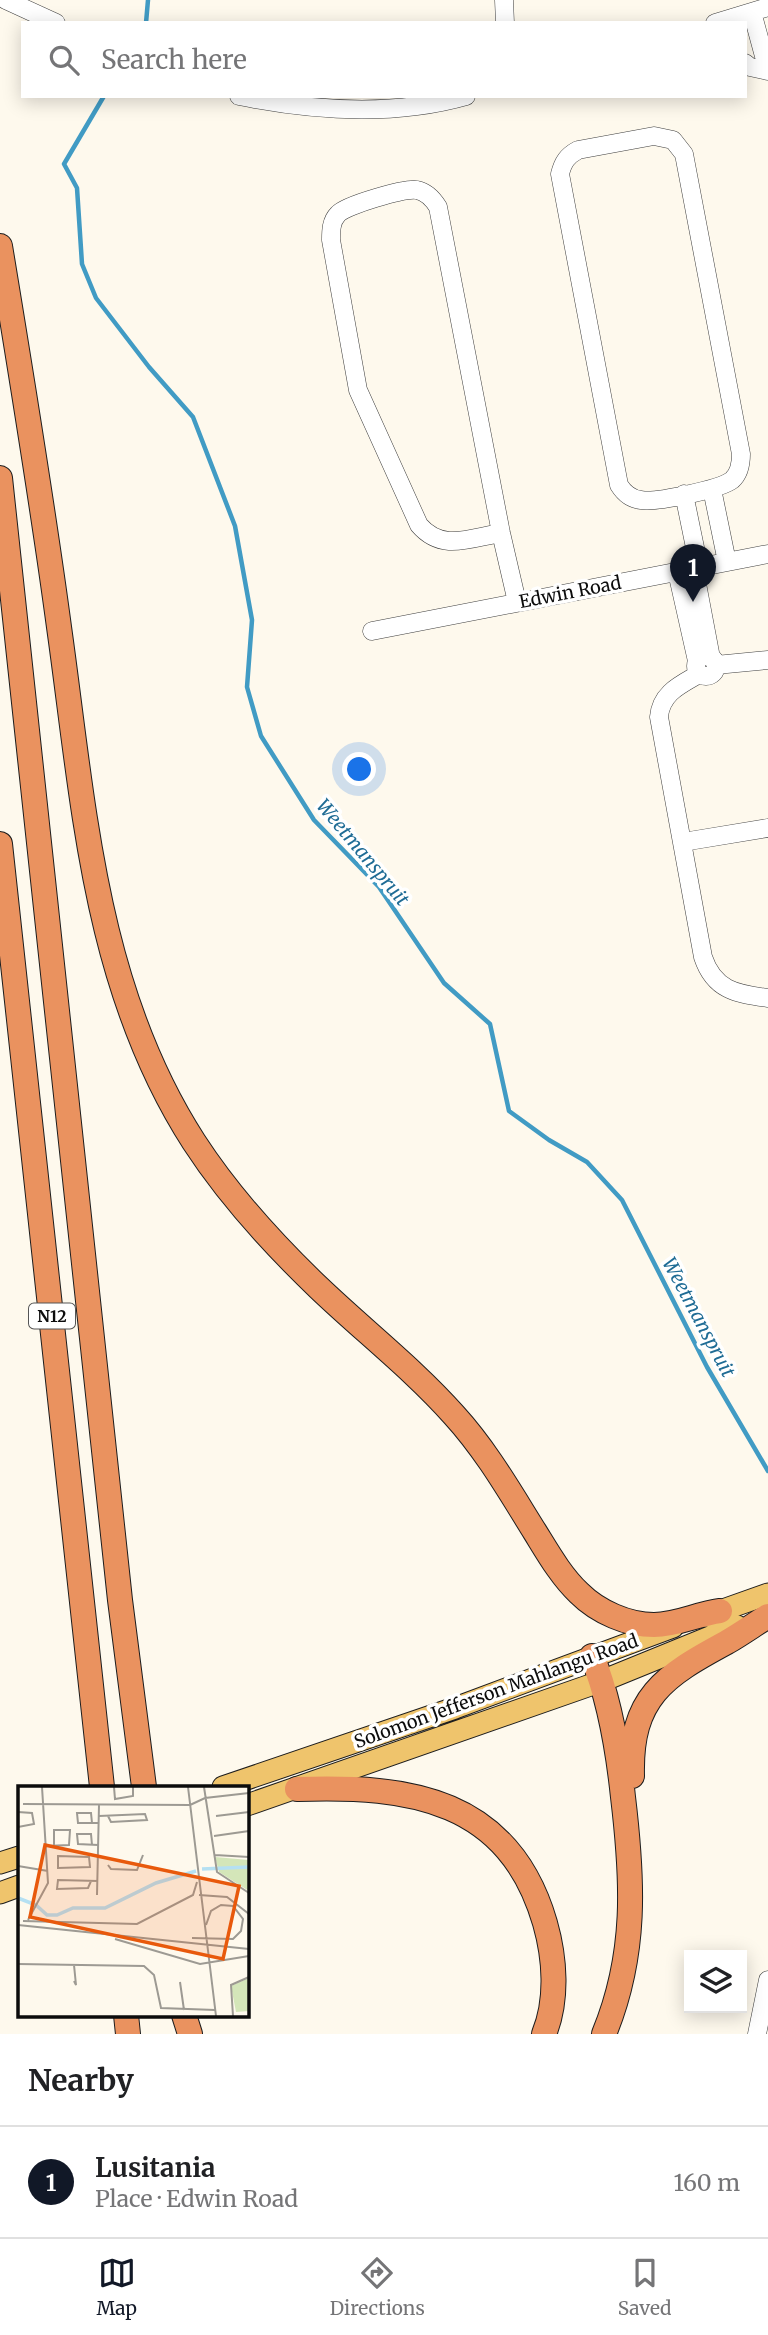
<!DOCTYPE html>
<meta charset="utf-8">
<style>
:root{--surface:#fff;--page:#f2f2f2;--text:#202124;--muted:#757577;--line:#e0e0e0;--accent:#111827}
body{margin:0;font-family:Merriweather,serif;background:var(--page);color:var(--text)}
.controls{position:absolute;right:21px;bottom:21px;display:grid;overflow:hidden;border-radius:0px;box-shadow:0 4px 18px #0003}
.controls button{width:63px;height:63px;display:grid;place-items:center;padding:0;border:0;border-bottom:2px solid var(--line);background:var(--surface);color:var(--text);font:35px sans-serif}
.you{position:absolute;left:360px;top:770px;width:24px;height:24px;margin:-18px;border:5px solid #fff;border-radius:50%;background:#1a73e8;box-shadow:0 0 0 10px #1a73e833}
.badge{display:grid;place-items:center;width:46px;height:46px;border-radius:50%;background:var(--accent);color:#fff;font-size:23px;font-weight:700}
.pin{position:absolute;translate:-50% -58px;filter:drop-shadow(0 2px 4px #0008)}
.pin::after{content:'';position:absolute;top:37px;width:24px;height:21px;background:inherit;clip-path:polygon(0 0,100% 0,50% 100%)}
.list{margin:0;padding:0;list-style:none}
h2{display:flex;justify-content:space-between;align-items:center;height:91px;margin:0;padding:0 28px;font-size:30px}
h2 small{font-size:23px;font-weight:400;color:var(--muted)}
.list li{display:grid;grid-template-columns:46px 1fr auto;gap:21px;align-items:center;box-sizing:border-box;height:112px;padding:0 28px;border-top:2px solid var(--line)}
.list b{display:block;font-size:26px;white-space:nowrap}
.list p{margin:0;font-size:23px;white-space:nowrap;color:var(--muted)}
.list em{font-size:23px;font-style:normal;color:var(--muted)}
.icon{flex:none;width:38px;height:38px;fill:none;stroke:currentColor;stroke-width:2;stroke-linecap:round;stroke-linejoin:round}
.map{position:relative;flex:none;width:768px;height:2034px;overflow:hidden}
.search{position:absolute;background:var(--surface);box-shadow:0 4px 18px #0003;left:21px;right:21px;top:21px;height:77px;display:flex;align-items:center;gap:18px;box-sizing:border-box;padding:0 24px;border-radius:0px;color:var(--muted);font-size:26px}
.sheet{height:203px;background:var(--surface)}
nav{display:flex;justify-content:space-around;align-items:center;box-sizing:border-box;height:98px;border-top:2px solid var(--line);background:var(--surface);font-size:19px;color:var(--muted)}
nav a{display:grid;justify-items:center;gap:4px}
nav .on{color:var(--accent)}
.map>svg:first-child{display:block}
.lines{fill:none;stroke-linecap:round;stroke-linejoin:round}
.stream{stroke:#419bc4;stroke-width:4.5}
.minor-casing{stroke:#3f3f3f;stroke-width:19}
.major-casing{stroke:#1d1d1d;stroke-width:23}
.highway-casing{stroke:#1d1d1d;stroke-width:26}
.minor{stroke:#fff;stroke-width:18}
.major{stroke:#efc46c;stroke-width:21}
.highway{stroke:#ea925f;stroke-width:24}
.labels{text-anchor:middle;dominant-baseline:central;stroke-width:7;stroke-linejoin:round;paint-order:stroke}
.shield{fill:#fff;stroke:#555;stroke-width:2}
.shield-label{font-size:16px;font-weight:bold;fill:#0c0c0c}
.street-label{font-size:18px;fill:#0c0c0c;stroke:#fff}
.water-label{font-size:19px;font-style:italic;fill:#1f6c95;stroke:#fff}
.inset-river{fill:none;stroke:#b5e0f2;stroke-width:3.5}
.inset-road{fill:none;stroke:#9d9a93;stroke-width:2}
.view{fill:#e8590c;fill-opacity:0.15;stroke:#e8590c;stroke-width:3.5}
.inset-edge{fill:none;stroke:#0c0c0c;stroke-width:3.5}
</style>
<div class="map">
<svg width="768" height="2034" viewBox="0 0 768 2034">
<rect width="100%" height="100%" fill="#fef9ed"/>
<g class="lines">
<path class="stream" d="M146,23L148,0
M104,96L64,164L77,188L82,264L96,298L149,367L193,417L235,526L252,620L247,687L261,736L314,820L379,887L444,983L490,1024L509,1111L549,1140L587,1162L622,1200L707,1367L768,1471"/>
<defs>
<path id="minor" d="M6,0L56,23
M504,0L505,23
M752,12L768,71
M715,23L768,7
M745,63L750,67L768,71
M239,96C313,111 392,117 466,96
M654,136L673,140L684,154L741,454C741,463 740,473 732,480C721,489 655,503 641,500C631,499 624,493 619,485L560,174C563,162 567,156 578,150Z
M712,489L727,562
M684,494L699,567
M501,533C470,538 442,552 419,525L358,390L331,240C331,231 331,221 338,214C346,205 405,188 417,190C427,192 433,199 438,207L501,533L517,602
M694,568L711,658
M677,572L697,661
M372,631L768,554
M696 666a10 10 0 1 1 20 0a10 10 0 1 1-20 0Z
M716,665L768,660
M699,674C680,685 661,693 659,717L703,957C714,990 736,994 768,998
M683,842L768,828
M757,2034L768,1980"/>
<path id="major" d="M706,1616L768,1594
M223,1787L455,1708L673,1627
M247,1805L602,1681L737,1626
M0,1863L19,1857
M0,1893L19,1886"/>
<path id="highway" d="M0,246C21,373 42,500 59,627C84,805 94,987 194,1142C229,1196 273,1244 319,1288C364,1331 413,1369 454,1415C486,1450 510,1492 535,1532C548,1553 561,1576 579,1593C598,1612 628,1625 654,1625C677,1625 697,1614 720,1611
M0,478L120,1600L144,1787
M0,844L102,1787
M592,1656C610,1700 618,1749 623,1797C633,1880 637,1954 604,2034
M632,1776C630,1697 664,1676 727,1642C741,1634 755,1624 768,1616
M297,1789C410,1785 509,1799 545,1923C555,1958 558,2000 544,2034
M126,2015L128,2034
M184,2015L190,2034"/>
</defs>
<use href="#minor" class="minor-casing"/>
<use href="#major" class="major-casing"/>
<use href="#highway" class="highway-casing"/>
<use href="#minor" class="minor"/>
<use href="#major" class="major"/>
<use href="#highway" class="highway"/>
</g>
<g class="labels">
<rect class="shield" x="29" y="1303.5" width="46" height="25" rx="5"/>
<g class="shield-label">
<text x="52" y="1316">N12</text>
</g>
<g class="street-label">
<text transform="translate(570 592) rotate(-11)">Edwin Road</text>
<text transform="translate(496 1691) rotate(-20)">Solomon Jefferson Mahlangu Road</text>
</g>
<g class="water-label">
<text transform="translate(363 852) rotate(50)">Weetmanspruit</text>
<text transform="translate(699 1317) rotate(62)">Weetmanspruit</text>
</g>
</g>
<g transform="translate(18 1786)">
<rect width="231" height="231" fill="#fef9ed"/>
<path d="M197,71L231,74V105L201,86ZM231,192V225L218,226L213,200Z" fill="#d4e6b9"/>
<path class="inset-river" d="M184,83L231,81M0,112L18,119L29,129H39L55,122H87L138,97L178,85"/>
<path class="inset-road" d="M96,1L97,13L115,10V1M170,1L198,230M186,1L199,86L231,107M5,18L172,19M172,19L187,12L231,7M0,26L14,27L16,38L0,41M81,30L127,28L129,34L93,36L90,30M198,30L231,26M74,37L73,27H59L60,37H81M196,50L231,45M74,59L73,48H59L60,58L80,59M28,60L51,59L52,44H36V59M197,69L231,71M40,70L71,71L72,81L40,82ZM90,79L93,83L119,84L125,69M0,80L30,85M73,95L70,102L39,103L40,94L80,95M79,109L81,19M181,109L209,111L231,128M10,134L30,97L24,1M5,135L119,138L175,109L179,96M0,139L231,163M174,152L215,153L223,145L225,133L215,120L203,119L193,125L188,139M97,153L182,178L231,170M0,178L126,180L136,189L143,222L197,224M56,179L58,199L56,195M162,196L166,224M215,230L213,199L231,191"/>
<path class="view" d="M27,59L221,100L205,173L12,131Z"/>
<rect width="231" height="231" class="inset-edge"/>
</g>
</svg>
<div class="controls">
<button><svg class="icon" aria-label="layers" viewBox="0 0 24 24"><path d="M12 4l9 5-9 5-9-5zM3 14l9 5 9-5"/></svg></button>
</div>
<div class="you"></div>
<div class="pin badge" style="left:693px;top:602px">1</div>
<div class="search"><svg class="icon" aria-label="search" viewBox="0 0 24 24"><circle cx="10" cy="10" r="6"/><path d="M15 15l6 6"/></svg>Search here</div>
</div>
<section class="sheet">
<h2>Nearby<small></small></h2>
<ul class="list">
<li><span class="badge">1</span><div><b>Lusitania</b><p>Place · Edwin Road</p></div><em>160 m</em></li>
</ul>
</section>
<nav>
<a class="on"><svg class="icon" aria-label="map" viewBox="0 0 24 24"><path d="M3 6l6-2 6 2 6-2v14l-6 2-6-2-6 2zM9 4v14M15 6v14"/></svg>Map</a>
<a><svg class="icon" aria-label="directions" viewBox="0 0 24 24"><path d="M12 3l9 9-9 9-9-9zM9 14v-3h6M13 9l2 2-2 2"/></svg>Directions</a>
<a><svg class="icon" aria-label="saved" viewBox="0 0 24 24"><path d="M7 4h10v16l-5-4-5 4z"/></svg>Saved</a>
</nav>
